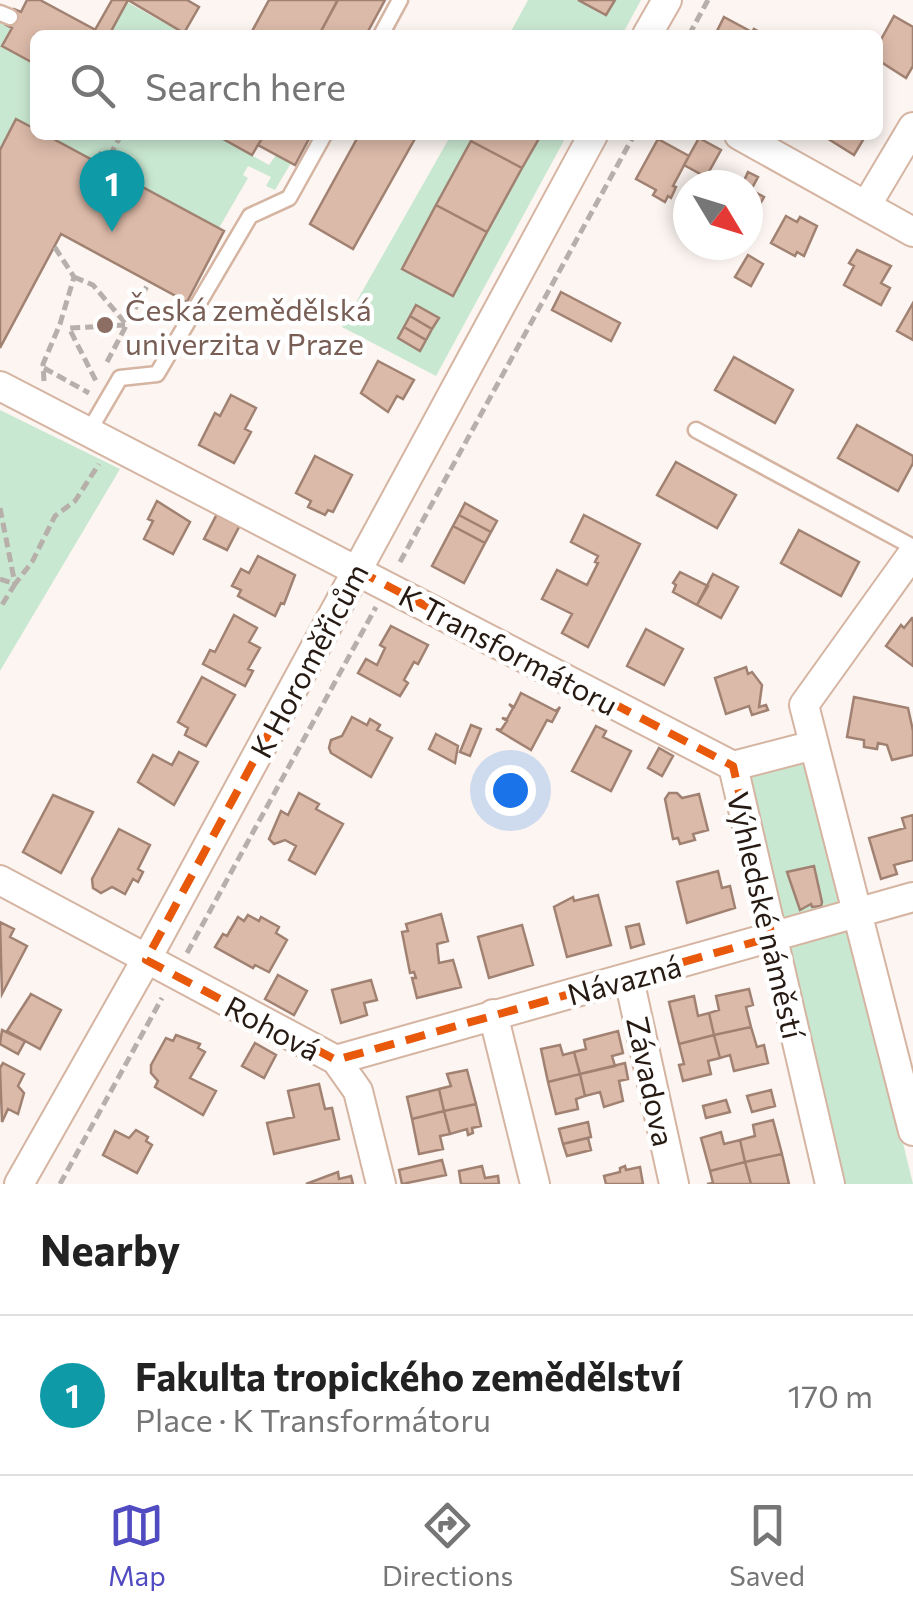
<!DOCTYPE html>
<meta charset="utf-8">
<style>
:root{--surface:#fff;--page:#f2f2f2;--text:#222;--muted:#767676;--line:#e0e0e0;--accent:#514bc2}
body{margin:0;font-family:Commissioner,sans-serif;background:var(--page);color:var(--text)}
.compass{position:absolute;left:673px;top:170px;width:90px;height:90px;border-radius:50%;background:var(--surface);box-shadow:0 5px 15px #0003;rotate:128deg}
.you{position:absolute;left:510px;top:790px;width:35px;height:35px;margin:-25px;border:8px solid #fff;border-radius:50%;background:#1a73e8;box-shadow:0 0 0 15px #1a73e833}
.badge{display:grid;place-items:center;width:65px;height:65px;border-radius:50%;background:var(--accent);color:#fff;font-size:32px;font-weight:700}
.pin{position:absolute;translate:-50% -82px;filter:drop-shadow(0 2px 5px #0008)}
.pin::after{content:'';position:absolute;top:52px;width:35px;height:30px;background:inherit;clip-path:polygon(0 0,100% 0,50% 100%)}
.list{margin:0;padding:0;list-style:none}
h2{display:flex;justify-content:space-between;align-items:center;height:130px;margin:0;padding:0 40px;font-size:42px}
h2 small{font-size:32px;font-weight:400;color:var(--muted)}
.list li{display:grid;grid-template-columns:65px 1fr auto;gap:30px;align-items:center;box-sizing:border-box;height:160px;padding:0 40px;border-top:2px solid var(--line)}
.list b{display:block;font-size:38px;white-space:nowrap}
.list p{margin:0;font-size:32px;white-space:nowrap;color:var(--muted)}
.list em{font-size:32px;font-style:normal;color:var(--muted)}
.icon{flex:none;width:55px;height:55px;fill:none;stroke:currentColor;stroke-width:2;stroke-linecap:round;stroke-linejoin:round}
.map{position:relative;flex:none;width:913px;height:1184px;overflow:hidden}
.search{position:absolute;background:var(--surface);box-shadow:0 5px 15px #0003;left:30px;right:30px;top:30px;height:110px;display:flex;align-items:center;gap:25px;box-sizing:border-box;padding:0 35px;border-radius:15px;color:var(--muted);font-size:38px}
.sheet{height:290px;background:var(--surface)}
nav{display:flex;justify-content:space-around;align-items:center;box-sizing:border-box;height:140px;border-top:2px solid var(--line);background:var(--surface);font-size:28px;color:var(--muted)}
nav a{display:grid;justify-items:center;gap:5px}
nav .on{color:var(--accent)}
.map>svg:first-child{display:block}
.green{fill:#c9e8d1}
.building{fill:#dcbaa9;stroke:#a18272;stroke-width:2.5}
.lines{fill:none;stroke-linecap:round;stroke-linejoin:round}
.service-casing{stroke:#d5b4a2;stroke-width:19}
.minor-casing{stroke:#d5b4a2;stroke-width:32}
.path{stroke:#b7afaa;stroke-width:5;stroke-dasharray:10 5;stroke-linecap:butt}
.service{stroke:#fff;stroke-width:14}
.minor{stroke:#fff;stroke-width:28}
.marked{fill:none;stroke:#e8590c;stroke-width:8;stroke-dasharray:20 12;stroke-linejoin:round}
.education-dot{fill:#8d6e63;stroke:#fff;stroke-width:4}
.labels{text-anchor:middle;dominant-baseline:central;stroke-width:9;stroke-linejoin:round;paint-order:stroke}
.education-label{font-size:30px;fill:#785e54;stroke:#fff;text-anchor:start}
.street-label{font-size:30px;fill:#261a13;stroke:#fff}
</style>
<div class="map">
<svg width="913" height="1184" viewBox="0 0 913 1184">
<rect width="100%" height="100%" fill="#fcf5f1"/>
<path class="green" d="M528,0H578L606,15L615,0H641L622,35H509Z
M127,2L186,35H109Z
M0,13L10,17L6,25C42,50 35,91 35,129L16,120L0,150Z
M46,135H216L269,165L276,155L291,163L275,190L266,186L271,177L248,166L243,175L248,178L219,228Z
M451,135H475L402,268L452,296L541,135H567L436,376L342,327Z
M0,410L120,469L0,671Z
M810,761L913,1184H842L743,777Z"/>
<path class="building" d="M27,0H40L105,35H35V64L2,46L12,28L6,25L14,9L21,12Z
M112,0H128L109,35H105L95,30Z
M128,0H187L199,7L184,33Z
M269,0H335L337,1L319,35H250Z
M338,0H385L366,35H319Z
M578,0H615L606,15Z
M894,16L913,27V66L906,78L878,60V45Z
M724,17L752,32L754,29L763,34L715,35Z
M16,119L35,129V135H46L224,231L187,302L61,234L0,348V150Z
M216,135H264L252,155Z
M264,135H311L295,165L258,145Z
M359,135H417L353,249L310,224Z
M475,135H541L522,168L471,141Z
M822,135H866L854,155Z
M699,138L721,150L706,177L684,165Z
M658,139L689,156L673,186L676,187L671,198L668,196L665,202L653,195L656,190L636,179Z
M471,141L522,168L487,232L436,205Z
M748,172L758,177L751,190L764,197L748,226V185H724L728,178L742,185Z
M436,205L487,232L453,296L402,269Z
M786,216L797,222L800,217L817,226L804,256L797,252L795,256L771,243Z
M857,250L891,266L881,283L890,288L881,305L844,285L854,266L849,263Z
M748,255L763,264L751,286L735,277Z
M561,292L620,323L611,341L552,310Z
M913,303V340L897,331Z
M416,305L439,318L432,329L410,316Z
M410,316L432,329L426,340L404,327Z
M404,327L426,340L420,351L398,338Z
M734,357L793,390L775,423L715,390Z
M378,361L414,380L403,399L397,396L388,412L361,393Z
M231,395L256,408L245,429L251,432L234,463L199,445L215,413L220,416Z
M857,425L913,456V463L898,491L838,458Z
M315,456L352,475L333,512L328,510L325,515L308,507L311,501L296,493Z
M676,462L736,495L717,528L657,495Z
M157,501L190,522L173,554L144,539L153,521L148,519Z
M465,503L497,521L491,532L459,515Z
M217,514L240,525L227,550L204,539Z
M459,515L491,532L485,543L453,526Z
M584,515L640,544L588,647L562,633L572,614L542,599L557,570L587,585L598,563L595,562L598,556L571,542Z
M453,526L485,543L464,583L432,566Z
M799,530L859,562L841,596L781,563Z
M258,556L295,575L284,604L281,603L275,616L238,596L241,590L232,586L241,569L249,573Z
M680,572L708,586L697,605L673,592L676,585L673,583Z
M713,574L738,587L721,618L697,605Z
M234,615L257,628L249,642L260,648L248,669L253,671L245,686L203,664L210,650L215,652Z
M912,618H913V666L886,646L901,625L904,628Z
M391,626L428,645L418,664L414,662L404,680L408,683L400,696L358,673L366,659L377,665L385,648L380,645Z
M646,629L683,649L664,685L627,666Z
M746,667L748,674L752,672L762,685L759,707L766,705L768,710L752,715L749,706L726,714L715,678Z
M202,677L235,695L206,746L185,735L188,728L178,722Z
M521,693L556,711L560,707L552,722L547,720L531,750L496,729L501,730L507,721L502,718L507,719L513,708L509,704L514,707Z
M854,697L908,708L913,731V755L892,760L887,745L878,743L877,749L864,747V740L847,737Z
M352,717L367,725L370,719L380,725L377,730L392,738L371,777L331,753L329,748L331,740L342,736Z
M471,725L481,729L470,756L460,752Z
M596,726L606,731L603,737L631,751L611,791L572,771Z
M436,734L458,746L455,763L429,749Z
M659,748L673,756L662,776L648,768Z
M179,752L198,762L174,805L138,782L153,755L172,765Z
M299,793L319,804L316,809L343,824L315,874L289,860L296,846L285,840L274,844L269,839L281,811L288,815Z
M669,793H677L682,798L699,794L708,830L693,834L695,840L680,844L678,838L673,839L665,799Z
M53,795L93,812L61,873L23,852Z
M913,815V860L894,865L897,874L881,879L869,838L905,828L902,818Z
M119,829L150,845L138,869L143,872L138,882L133,879L125,894L112,887L101,893L93,888L92,879Z
M814,866L822,902L821,906L812,907L811,904L800,910L787,872Z
M718,871L722,888L730,886L735,908L687,923L677,882Z
M598,895L611,945L567,957L554,907L573,897L574,901Z
M441,914L448,941L437,944L439,963L453,960L461,987L417,998L412,978H416L414,972L410,973L402,932L408,931L406,924Z
M248,915L259,921L261,917L279,927L276,933L287,940L269,972L255,965L253,968L215,947L223,934L227,936L238,917L244,921Z
M0,922L14,929L10,937L27,946L2,994Z
M639,924L644,944L631,948L626,927Z
M522,925L533,965L489,978L478,937Z
M278,975L307,991L294,1015L265,999Z
M371,980L377,1000L364,1003L367,1015L341,1023L332,990Z
M749,989L753,1005L746,1007L751,1027L714,1035L709,1013L719,1010L716,996Z
M31,994L61,1010L40,1049L7,1031Z
M694,996L698,1016L709,1013L714,1035L679,1044L669,1002Z
M751,1027L757,1047L764,1045L768,1063L734,1071L730,1055L720,1058L714,1035Z
M2,1030L25,1041L18,1054L0,1044Z
M618,1031L623,1053L612,1056L615,1066L580,1074L574,1052L586,1049L584,1040Z
M176,1035L200,1044L198,1048L205,1052L190,1078L216,1091L203,1115L155,1087L158,1081L151,1073V1065L166,1038L173,1041Z
M714,1035L720,1058L708,1061L711,1074L683,1081L679,1065L684,1064L679,1044Z
M255,1043L276,1055L264,1078L242,1066Z
M560,1045L563,1055L574,1052L580,1074L548,1082L541,1049Z
M3,1063L24,1074L18,1086L24,1093L18,1114L8,1109L2,1122L0,1068Z
M625,1063L628,1079L619,1081L623,1101L604,1107L600,1092L585,1096L580,1074Z
M467,1070L476,1104L444,1111L439,1089L451,1086L447,1074Z
M580,1074L585,1096L576,1099L578,1109L556,1114L548,1082Z
M319,1084L325,1109L332,1108L339,1139L274,1154L267,1123L294,1117L288,1091Z
M439,1089L444,1111L412,1119L407,1097Z
M771,1090L775,1106L752,1112L747,1096Z
M726,1100L730,1112L706,1118L703,1106Z
M476,1104L481,1126L472,1128L473,1133L468,1135L467,1129L450,1134L444,1111Z
M444,1111L450,1134L440,1136L443,1149L419,1154L412,1119Z
M773,1120L782,1154L745,1162L740,1140L755,1136L753,1125Z
M588,1122L591,1137L563,1144L559,1129Z
M136,1130L148,1137L146,1141L152,1145L137,1173L103,1155L115,1131L129,1138Z
M721,1132L724,1144L740,1140L745,1162L710,1171L701,1138Z
M588,1138L591,1150L567,1156L563,1144Z
M782,1154L789,1184H751L745,1162Z
M442,1160L446,1175L402,1184L399,1170Z
M745,1162L751,1184H707L713,1183L710,1171Z
M482,1166L485,1178L498,1176L499,1184H461L459,1171Z
M625,1166L626,1170L640,1167L643,1184H606L604,1176L620,1172V1168Z
M338,1172L339,1179L351,1176L353,1184H306Z"/>
<g class="lines">
<defs>
<path id="service" d="M0,13L10,17
M381,35L400,0
M696,430L913,547
M89,431L120,378L157,374L250,216L289,198L324,135"/>
<path id="minor" d="M647,35L667,0
M739,135L913,232
M866,206L913,127
M0,386L733,766
M913,553L804,705L913,1131
M733,766L830,1184
M733,766L814,745
M0,880L336,1060L358,1091L381,1184
M629,979L674,1184
M493,1014L535,1184
M336,1060L913,897
M19,1184L146,960L593,135"/>
</defs>
<use href="#service" class="service-casing"/>
<use href="#minor" class="minor-casing"/>
<path class="path" d="M689,35L708,0
M98,153L108,159L121,135
M74,277L93,285L127,325L69,328L96,381
M107,362L147,286
M44,368L89,393
M44,381L43,364L60,324L74,277L54,246
M0,508L15,584L32,562L55,516L75,501L99,464
M400,562L634,135
M0,579L15,584L0,608
M187,953L376,607
M60,1184L162,998"/>
<use href="#service" class="service"/>
<use href="#minor" class="minor"/>
</g>
<path class="marked" d="M357,570L733,766L772,937L336,1060L146,960Z"/>
<circle class="education-dot" cx="105" cy="325" r="10"/>
<g class="labels">
<g class="education-label">
<text x="125" y="308">Česká zemědělská<tspan x="125" dy="34">univerzita v Praze</tspan></text>
</g>
<g class="street-label">
<text transform="translate(509 649) rotate(28)">K Transformátoru</text>
<text transform="translate(308 660) rotate(-62)">K Horoměřicům</text>
<text transform="translate(767 915) rotate(77)">Výhledské náměstí</text>
<text transform="translate(624 979) rotate(-15)">Návazná</text>
<text transform="translate(273 1027) rotate(28)">Rohová</text>
<text transform="translate(652 1081) rotate(78)">Závadova</text>
</g>
</g>
</svg>
<svg class="compass" viewBox="-18 -18 36 36"><path d="M0-13l5 13h-10z" fill="#e53935"/><path d="M0 13l5-13h-10z" fill="#767676"/></svg>
<div class="you"></div>
<div class="pin badge" style="left:112px;top:232px;background:#0f9aa8">1</div>
<div class="search"><svg class="icon" aria-label="search" viewBox="0 0 24 24"><circle cx="10" cy="10" r="6"/><path d="M15 15l6 6"/></svg>Search here</div>
</div>
<section class="sheet">
<h2>Nearby<small></small></h2>
<ul class="list">
<li><span class="badge" style="background:#0f9aa8">1</span><div><b>Fakulta tropického zemědělství</b><p>Place · K Transformátoru</p></div><em>170 m</em></li>
</ul>
</section>
<nav>
<a class="on"><svg class="icon" aria-label="map" viewBox="0 0 24 24"><path d="M3 6l6-2 6 2 6-2v14l-6 2-6-2-6 2zM9 4v14M15 6v14"/></svg>Map</a>
<a><svg class="icon" aria-label="directions" viewBox="0 0 24 24"><path d="M12 3l9 9-9 9-9-9zM9 14v-3h6M13 9l2 2-2 2"/></svg>Directions</a>
<a><svg class="icon" aria-label="saved" viewBox="0 0 24 24"><path d="M7 4h10v16l-5-4-5 4z"/></svg>Saved</a>
</nav>
